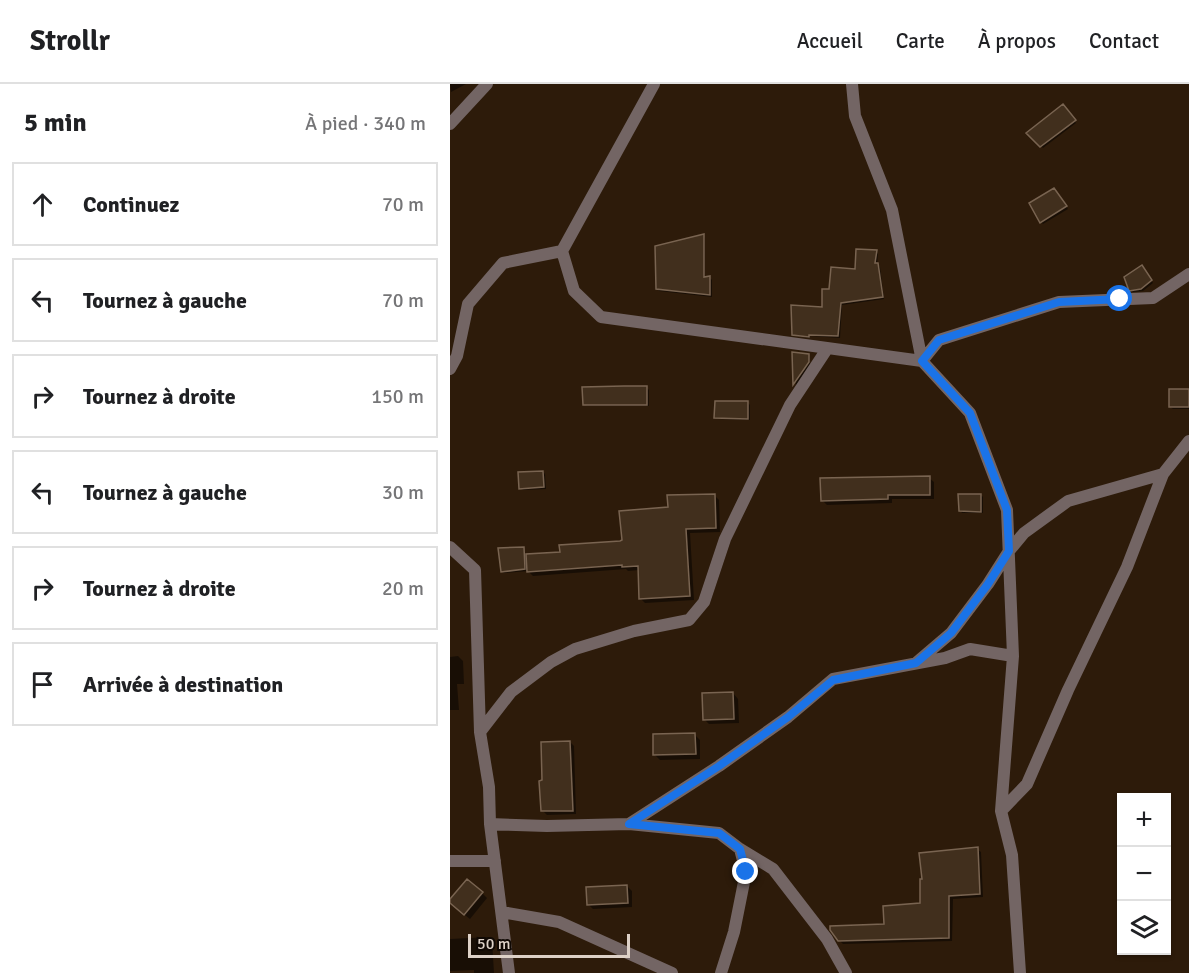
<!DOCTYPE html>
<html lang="fr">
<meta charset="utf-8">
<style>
:root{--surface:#fff;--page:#f6f6f6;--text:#202124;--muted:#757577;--line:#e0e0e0}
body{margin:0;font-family:Signika,sans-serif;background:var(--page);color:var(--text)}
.controls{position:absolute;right:18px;bottom:18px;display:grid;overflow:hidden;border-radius:0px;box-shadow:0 2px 4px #0004}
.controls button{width:54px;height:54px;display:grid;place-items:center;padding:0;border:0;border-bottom:2px solid var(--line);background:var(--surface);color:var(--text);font:30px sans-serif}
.scale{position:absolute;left:18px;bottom:15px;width:162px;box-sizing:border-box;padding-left:6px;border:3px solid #ddd1c7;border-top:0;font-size:16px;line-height:21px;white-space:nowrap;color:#ddd1c7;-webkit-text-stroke:4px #0f0803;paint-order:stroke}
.stop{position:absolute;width:18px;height:18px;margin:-14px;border:4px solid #1a73e8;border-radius:50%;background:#fff}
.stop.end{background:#1a73e8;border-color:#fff;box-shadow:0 2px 6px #0008}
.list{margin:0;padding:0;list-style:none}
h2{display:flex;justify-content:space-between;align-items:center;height:78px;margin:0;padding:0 24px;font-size:26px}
h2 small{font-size:20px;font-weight:400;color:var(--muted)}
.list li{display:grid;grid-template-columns:39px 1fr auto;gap:18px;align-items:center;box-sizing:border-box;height:84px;margin:0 12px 12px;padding:0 12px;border:2px solid var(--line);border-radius:0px}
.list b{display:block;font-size:22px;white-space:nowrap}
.list em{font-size:20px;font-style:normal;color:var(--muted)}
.icon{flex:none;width:33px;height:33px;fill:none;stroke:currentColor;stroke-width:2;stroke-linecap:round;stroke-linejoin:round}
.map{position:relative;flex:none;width:739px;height:889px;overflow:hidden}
header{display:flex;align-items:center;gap:36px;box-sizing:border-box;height:84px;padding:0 30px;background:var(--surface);border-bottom:2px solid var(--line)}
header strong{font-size:28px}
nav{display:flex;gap:33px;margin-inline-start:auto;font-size:21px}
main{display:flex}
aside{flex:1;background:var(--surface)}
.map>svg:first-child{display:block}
.shadow{fill:#0007}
.building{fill:#412f1d;stroke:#796451;stroke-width:1.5}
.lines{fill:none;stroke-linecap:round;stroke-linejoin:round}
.street{stroke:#736564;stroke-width:12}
.route{stroke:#1a73e8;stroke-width:8}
</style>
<header>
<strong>Strollr</strong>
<nav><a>Accueil</a><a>Carte</a><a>À propos</a><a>Contact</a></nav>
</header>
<main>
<aside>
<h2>5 min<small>À pied · 340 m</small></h2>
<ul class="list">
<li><svg class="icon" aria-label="ahead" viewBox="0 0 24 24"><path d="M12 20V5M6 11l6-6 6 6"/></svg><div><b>Continuez</b></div><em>70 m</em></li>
<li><svg class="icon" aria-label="left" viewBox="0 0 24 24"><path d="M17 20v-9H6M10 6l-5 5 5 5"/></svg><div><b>Tournez à gauche</b></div><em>70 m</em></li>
<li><svg class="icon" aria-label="right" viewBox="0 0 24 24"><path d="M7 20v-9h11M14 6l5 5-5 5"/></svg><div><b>Tournez à droite</b></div><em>150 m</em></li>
<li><svg class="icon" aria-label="left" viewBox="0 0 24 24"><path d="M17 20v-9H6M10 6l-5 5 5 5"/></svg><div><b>Tournez à gauche</b></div><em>30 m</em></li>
<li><svg class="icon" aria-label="right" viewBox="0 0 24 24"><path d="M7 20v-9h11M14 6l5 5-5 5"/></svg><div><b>Tournez à droite</b></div><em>20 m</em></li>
<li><svg class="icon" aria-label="arrive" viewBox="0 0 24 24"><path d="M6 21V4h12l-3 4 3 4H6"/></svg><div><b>Arrivée à destination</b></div></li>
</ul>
</aside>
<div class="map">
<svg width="739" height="889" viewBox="0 0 739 889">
<rect width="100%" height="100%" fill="#2d1b0a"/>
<path class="shadow" d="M0,0H16L1,8Z
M615,24L626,39L593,64L578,49Z
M606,108L618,125L593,140L591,138Z
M253,152L255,154V194H260L262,196V213L209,207L207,204Z
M426,168L428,170L427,181L430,183L434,215L392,221L390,254L360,252V254L346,252L343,250L374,224L381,207Z
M694,185L703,199L693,207L683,208L681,206Z
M344,269L358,271L360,273V280L346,302Z
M197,304L199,306V322H137L135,320Z
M739,306V325H723L720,323Z
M298,319L300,321V336L268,335L266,333Z
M93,388L95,390L96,405L73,406L71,404Z
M479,394L484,398V415H442V419L377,421L373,417Z
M531,411L533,413V429H512L510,426Z
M265,412L269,416L270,448L240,449L244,516L195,519L191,515L189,486L178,487L176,485L83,492L78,487L54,489L52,487L74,464L76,472L111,469L170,458L220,425Z
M8,572L13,577L14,600H7L9,626H0V573Z
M283,609L288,615L289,639L259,640L254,635Z
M245,651L250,656V675L210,676L205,671Z
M120,658L124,662L126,730L97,731L93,727Z
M527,765L531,768L533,813L503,815L502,857L393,860L389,856L436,841L471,820Z
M177,802L182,807V823L143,825L138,820Z
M32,809L37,814L20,835L5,823Z
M39,853L42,856L44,889H24V886L0,887V855Z"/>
<path class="building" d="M613,20L626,36L590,63L576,49Z
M604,104L617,122L590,139L579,119Z
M254,150V193L260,192V211L206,205L205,162Z
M406,165L427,166L425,179H428L433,213L391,219L388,252L359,251V253L342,251L341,221L372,223V205H379L381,183L405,185Z
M692,181L702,196L691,205L679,207L674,193Z
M342,268L359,270V278L343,301Z
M174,302H197V321H133L132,303Z
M719,305H739V323H719Z
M265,317H298V335L264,334Z
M93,387L94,403L69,405L68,388Z
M480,392V411H438V415L371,417L370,394Z
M265,410L266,444L236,445L240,512L189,515L188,482L172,483V481L77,488L76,470L110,468L109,461L170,457L172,456L169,427L218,423L217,411Z
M508,410H531V428L509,427Z
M74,463L75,485L51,488L48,464Z
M283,608L284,635L253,636L252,609Z
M245,649L246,670L203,671V650Z
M120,657L123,727H91L89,697L92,696L91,658Z
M528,763L530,810L499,812V854L388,857L380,846V842L434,840L433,822L470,819V795H472L469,769Z
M17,795L33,808L14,831L0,819V815Z
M177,801L178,819L137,821L136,803Z"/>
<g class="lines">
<path class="street" d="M402,0L405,32L442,126L472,277L520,329L557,426L563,572L551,727L562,771L570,889
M0,40L37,0
M112,167L204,0
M0,285L7,272L18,220L53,179L112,167L124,207L151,233L472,277L489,256L609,218L703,214L739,190
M0,463L25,486L30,648L39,703L40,740L59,889
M467,578L501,549L538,500L559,467L574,449L618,417L713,390
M30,648L61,608L101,578L125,565L184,547L239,536L254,518L275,455L340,321L377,265
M551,727L577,700L618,606L677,483L713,390L739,357
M40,740L97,742L179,740L269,749L290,765L323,785L377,855L396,889
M179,740L269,682L338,633L383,595L495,574L520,565L563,572
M0,777H45
M52,828L109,838L222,889
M271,889L284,848L296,788L290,765"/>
</g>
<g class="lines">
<path class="route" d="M296,788L290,765L269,749L179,740L269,682L338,633L383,596L466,579L501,549L538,500L559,467L557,426L520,329L472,277L489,256L609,218L670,215"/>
</g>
</svg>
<div class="controls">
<button>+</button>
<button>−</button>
<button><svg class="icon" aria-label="layers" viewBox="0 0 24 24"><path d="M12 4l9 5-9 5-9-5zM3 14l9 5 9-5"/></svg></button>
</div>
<div class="scale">50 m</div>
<div class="stop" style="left:670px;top:215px"></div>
<div class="stop end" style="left:296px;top:788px"></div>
</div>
</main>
